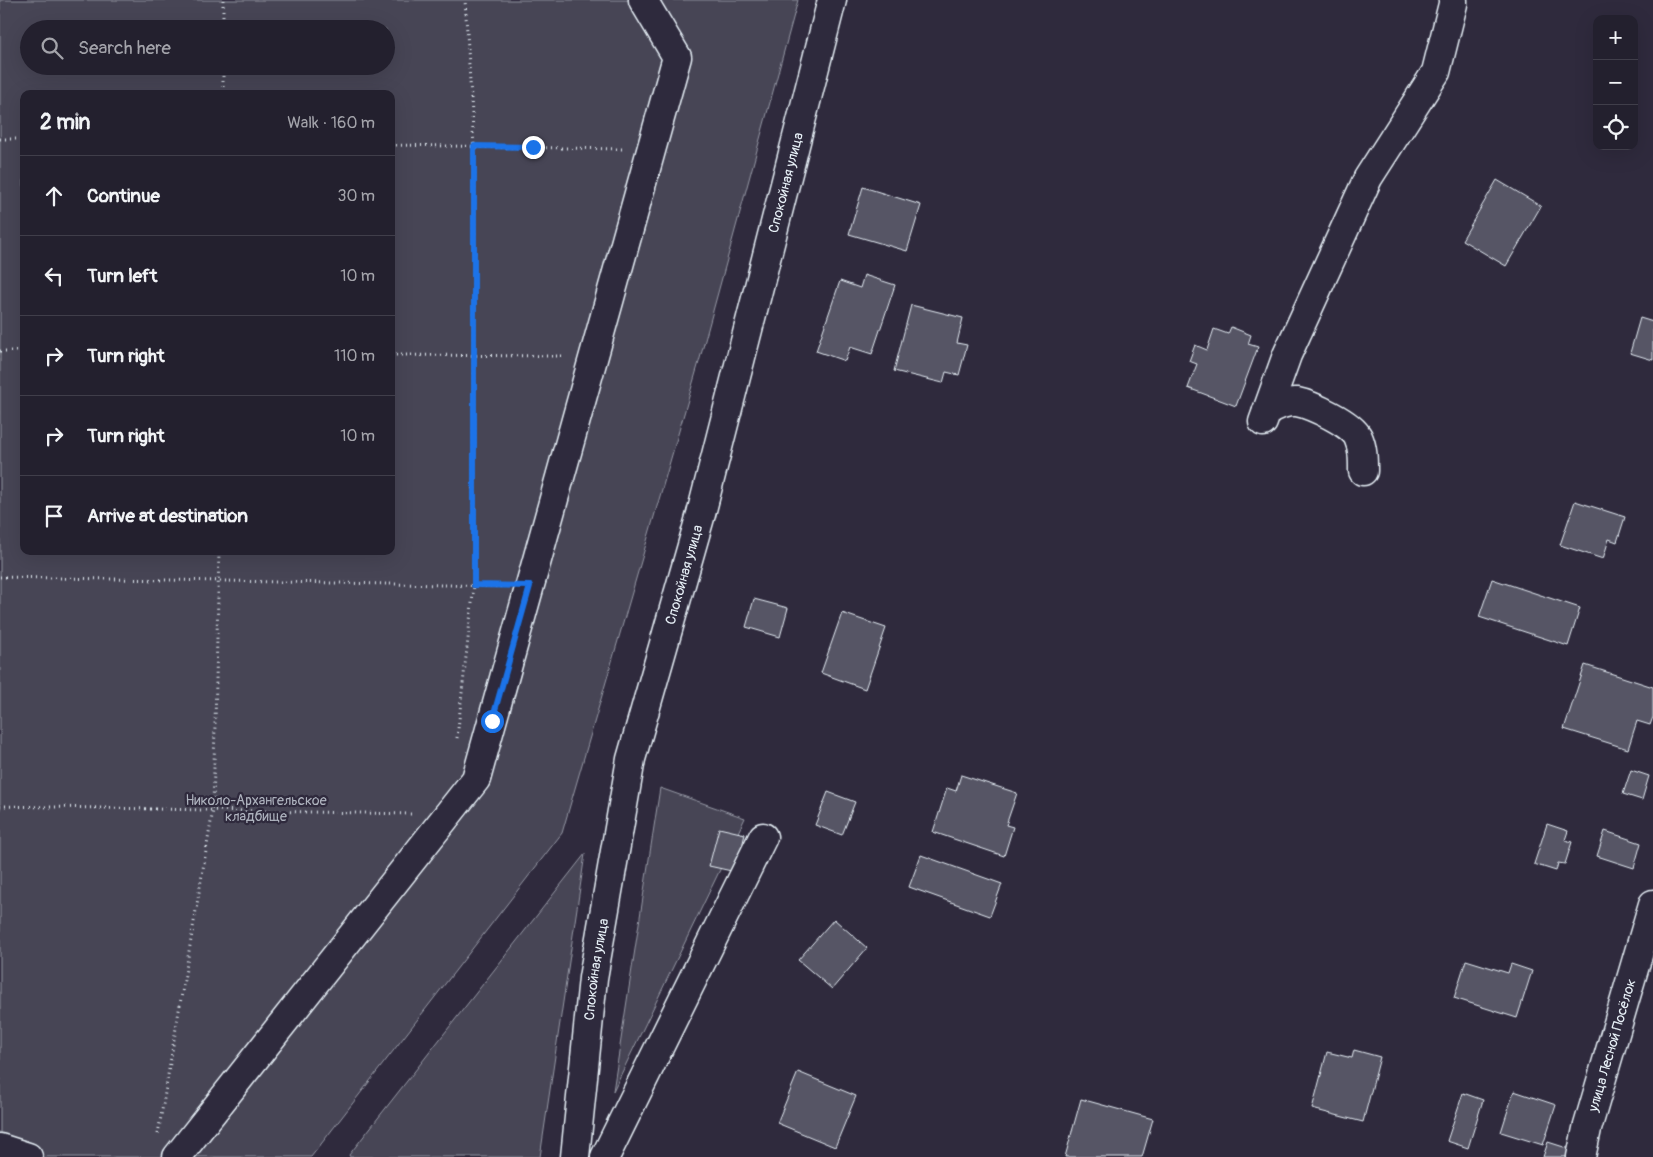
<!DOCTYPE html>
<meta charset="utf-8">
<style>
:root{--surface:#23202e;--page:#2b2836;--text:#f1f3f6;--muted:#a3a3aa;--line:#403e4a}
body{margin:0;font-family:Pangolin,sans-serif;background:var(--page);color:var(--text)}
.controls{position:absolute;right:15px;top:15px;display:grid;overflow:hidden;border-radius:10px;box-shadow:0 5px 20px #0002}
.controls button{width:45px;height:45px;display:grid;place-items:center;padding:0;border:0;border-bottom:1px solid var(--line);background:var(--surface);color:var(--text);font:25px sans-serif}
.stop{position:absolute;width:15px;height:15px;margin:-11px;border:4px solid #1a73e8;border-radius:50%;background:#fff}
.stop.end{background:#1a73e8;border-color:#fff;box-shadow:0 1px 5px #0008}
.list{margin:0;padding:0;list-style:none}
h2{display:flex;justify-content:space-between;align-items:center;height:65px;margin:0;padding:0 20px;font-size:21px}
h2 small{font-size:16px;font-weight:400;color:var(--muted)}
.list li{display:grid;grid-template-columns:32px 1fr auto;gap:15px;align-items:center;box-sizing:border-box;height:80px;padding:0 20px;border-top:1px solid var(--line)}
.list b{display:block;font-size:19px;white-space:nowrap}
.list em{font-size:16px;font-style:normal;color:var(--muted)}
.icon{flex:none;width:28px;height:28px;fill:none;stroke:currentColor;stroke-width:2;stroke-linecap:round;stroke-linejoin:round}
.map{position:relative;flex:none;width:1653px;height:1157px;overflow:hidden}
.search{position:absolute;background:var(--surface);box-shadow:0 5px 20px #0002;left:20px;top:20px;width:375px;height:55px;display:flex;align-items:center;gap:12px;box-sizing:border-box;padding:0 18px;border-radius:28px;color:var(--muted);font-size:19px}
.panel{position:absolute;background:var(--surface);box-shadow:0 5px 20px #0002;left:20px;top:90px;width:375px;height:465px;border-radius:10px}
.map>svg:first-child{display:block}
.green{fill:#464455;stroke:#979aa6;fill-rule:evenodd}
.building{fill:#575565;stroke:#e8f1f8}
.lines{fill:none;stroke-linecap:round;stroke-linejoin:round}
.minor-casing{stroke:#e8f1f8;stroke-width:31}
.path{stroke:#e8f1f8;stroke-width:3;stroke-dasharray:1 4;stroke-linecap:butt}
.minor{stroke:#2f2a3d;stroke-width:28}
.route{stroke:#1a73e8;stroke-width:6}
.labels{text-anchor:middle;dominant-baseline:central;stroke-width:4.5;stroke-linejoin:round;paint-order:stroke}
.street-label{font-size:14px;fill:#e8f1f8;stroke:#2f2a3d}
.park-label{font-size:14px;fill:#afb4bf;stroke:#2f2a3d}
</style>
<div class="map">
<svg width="1653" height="1157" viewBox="0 0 1653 1157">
<rect width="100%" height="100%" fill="#2f2a3d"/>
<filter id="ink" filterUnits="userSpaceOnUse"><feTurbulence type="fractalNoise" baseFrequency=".02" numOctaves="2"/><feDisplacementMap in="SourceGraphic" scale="10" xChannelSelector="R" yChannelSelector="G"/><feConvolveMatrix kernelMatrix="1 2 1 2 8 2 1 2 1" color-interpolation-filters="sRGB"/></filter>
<g filter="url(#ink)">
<path class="green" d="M0,0H798L699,362L562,833L311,1157H0ZM29,29H386V66H29ZM24,94H391V551H24Z
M660,788L745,818L613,1091Z
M585,854L540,1157H350L349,1155Z"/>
<path class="building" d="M1497,180L1541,206L1506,266L1462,240Z
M863,187L921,205L907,251L849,234Z
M864,275L895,285L872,354L850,347L845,361L816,351L840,281L860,288Z
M911,305L963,318L957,343L967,345L959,375L946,372L943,383L894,371Z
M1640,318L1653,322V360L1630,353Z
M1231,327L1251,335L1248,344L1258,347L1236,406L1188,388L1197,364L1189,361L1195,345L1207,350L1214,329L1228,334Z
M1575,501L1625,517L1617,542L1609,539L1603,559L1560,545Z
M1492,579L1580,608L1568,646L1479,617Z
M754,599L788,608L780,637L746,627Z
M842,613L886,628L865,689L821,673Z
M1585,665L1653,687V717L1650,725L1637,721L1628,749L1564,729Z
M1631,770L1649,776L1642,800L1623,794Z
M961,775L1017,793L1006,825L1013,827L1004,856L933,832L947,788L956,791Z
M828,792L855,802L842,835L815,825Z
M1547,824L1568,831L1565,840L1572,842L1565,864L1558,863L1556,871L1534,864Z
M719,828L745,834L736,872L709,866Z
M1605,831L1641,843L1634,868L1597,856Z
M921,855L1002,884L990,916L909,887Z
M834,919L867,948L832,989L798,960Z
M1466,960L1508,973L1511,964L1532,971L1517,1018L1454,998Z
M1354,1050L1380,1057L1363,1122L1312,1109L1327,1052L1352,1058Z
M798,1072L856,1096L835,1147L777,1123Z
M1514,1091L1556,1105L1543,1145L1501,1132Z
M1463,1093L1483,1100L1468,1148L1447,1141Z
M1081,1099L1153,1119L1142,1157H1065Z
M1548,1142L1570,1149L1568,1157H1543Z"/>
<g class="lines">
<defs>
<g id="minor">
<path d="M1267,411C1276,406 1287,401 1297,402C1312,405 1351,423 1358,437C1363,448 1363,459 1363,471"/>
<path d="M1263,422L1287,355L1368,178L1436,72L1453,4V0"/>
<path d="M0,1148L28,1157"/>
<path d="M177,1157L476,779L677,57L643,0"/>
<path id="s1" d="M575,1157L593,978L631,759L701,514L832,0"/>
<path d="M605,1157L763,837"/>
<path id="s2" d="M1581,1157L1587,1129L1653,904"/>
</g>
</defs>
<use href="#minor" class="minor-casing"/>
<path class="path" d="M223,0V29
M223,66V94
M0,139H24
M391,145L623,149
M0,351H24
M391,355L566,356
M0,577L502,586
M457,738L474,585V147L465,0
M0,806L412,814
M158,1134L213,810L219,551"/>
<use href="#minor" class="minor"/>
</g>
</g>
<g class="lines" filter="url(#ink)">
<path class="route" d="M492,721L530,586L474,585V146L533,147"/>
</g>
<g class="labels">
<g class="street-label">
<text stroke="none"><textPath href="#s1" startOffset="999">Спокойная улица</textPath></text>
<text stroke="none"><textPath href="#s1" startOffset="594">Спокойная улица</textPath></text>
<text stroke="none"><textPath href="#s1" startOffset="189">Спокойная улица</textPath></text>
<text stroke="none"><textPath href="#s2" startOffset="116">улица Лесной Посёлок</textPath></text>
</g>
<g class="park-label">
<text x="256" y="800">Николо-Архангельское<tspan x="256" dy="16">кладбище</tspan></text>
</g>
</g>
</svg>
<div class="controls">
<button>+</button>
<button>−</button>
<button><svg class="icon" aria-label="locate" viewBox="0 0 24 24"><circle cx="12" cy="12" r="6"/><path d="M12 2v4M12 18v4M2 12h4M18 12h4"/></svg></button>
</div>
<div class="stop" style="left:492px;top:721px"></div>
<div class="stop end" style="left:533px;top:147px"></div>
<div class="search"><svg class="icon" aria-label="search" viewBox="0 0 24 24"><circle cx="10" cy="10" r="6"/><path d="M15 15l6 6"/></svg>Search here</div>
<section class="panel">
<h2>2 min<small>Walk · 160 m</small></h2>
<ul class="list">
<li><svg class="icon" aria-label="ahead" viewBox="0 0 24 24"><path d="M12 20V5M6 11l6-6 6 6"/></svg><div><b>Continue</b></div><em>30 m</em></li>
<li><svg class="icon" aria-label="left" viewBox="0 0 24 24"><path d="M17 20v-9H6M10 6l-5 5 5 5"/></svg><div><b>Turn left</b></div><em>10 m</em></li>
<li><svg class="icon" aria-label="right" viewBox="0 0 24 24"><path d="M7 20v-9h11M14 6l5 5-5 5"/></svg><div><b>Turn right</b></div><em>110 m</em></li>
<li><svg class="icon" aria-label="right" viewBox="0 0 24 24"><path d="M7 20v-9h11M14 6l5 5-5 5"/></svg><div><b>Turn right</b></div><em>10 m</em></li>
<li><svg class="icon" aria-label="arrive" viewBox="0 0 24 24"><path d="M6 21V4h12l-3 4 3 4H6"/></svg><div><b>Arrive at destination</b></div></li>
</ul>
</section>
</div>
